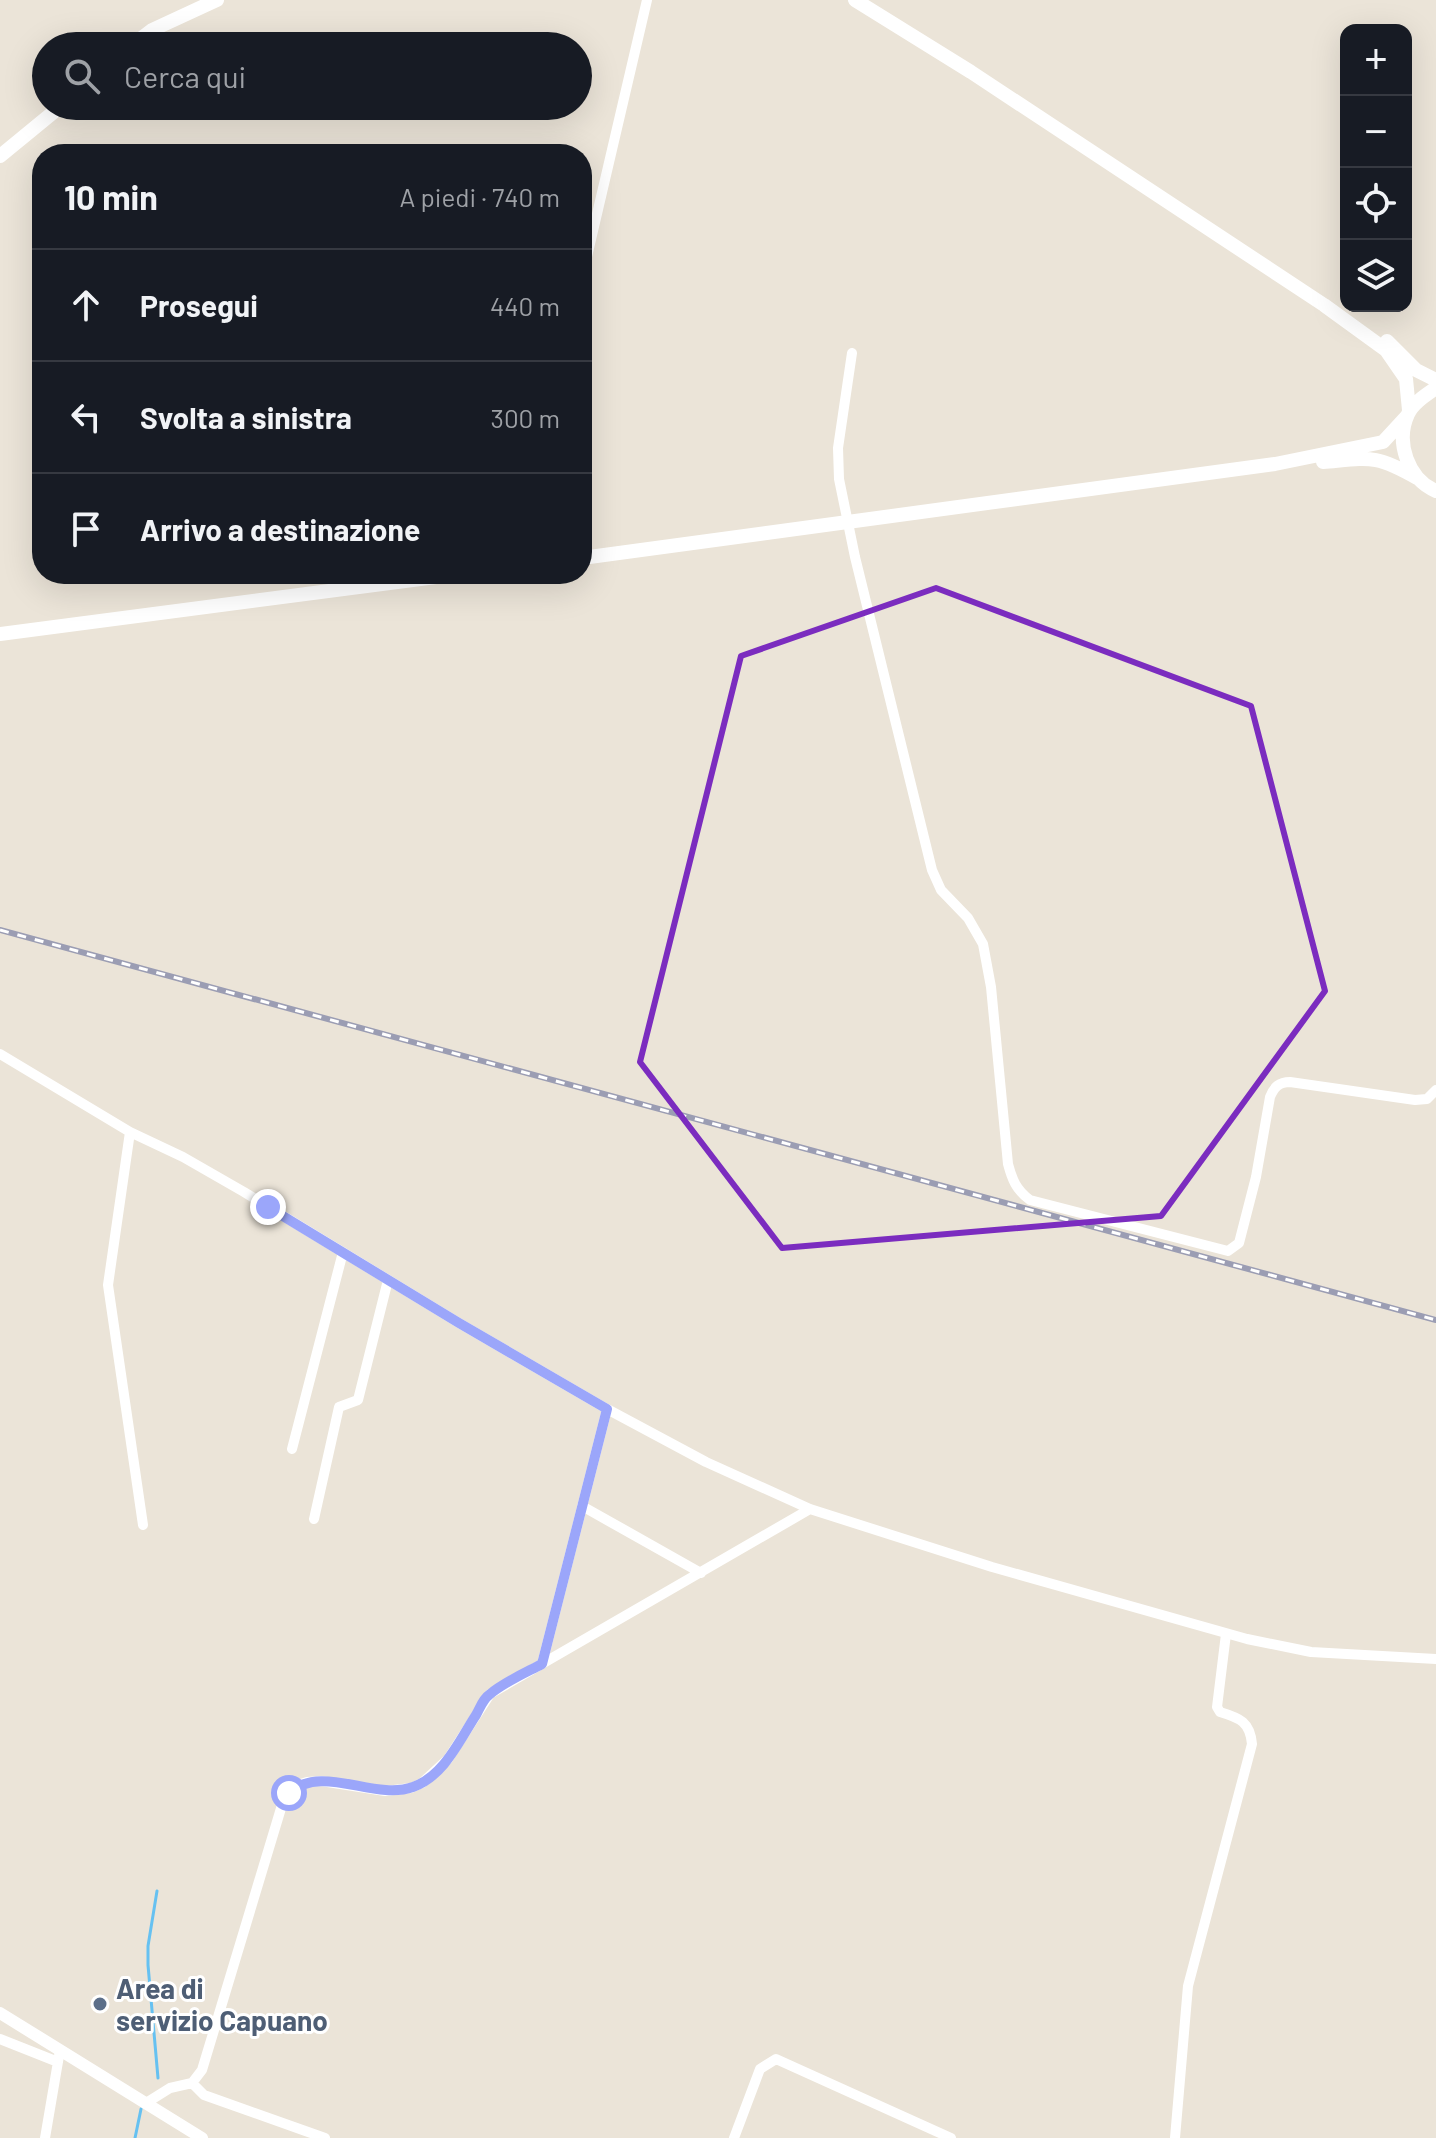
<!DOCTYPE html>
<html lang="it">
<meta charset="utf-8">
<style>
:root{--surface:#171b24;--page:#20242c;--text:#f1f3f6;--muted:#9ea1a6;--line:#363941}
body{margin:0;font-family:Barlow,sans-serif;background:var(--page);color:var(--text)}
.controls{position:absolute;right:24px;top:24px;display:grid;overflow:hidden;border-radius:16px;box-shadow:0 8px 32px #0002}
.controls button{width:72px;height:72px;display:grid;place-items:center;padding:0;border:0;border-bottom:2px solid var(--line);background:var(--surface);color:var(--text);font:40px sans-serif}
.stop{position:absolute;width:24px;height:24px;margin:-18px;border:6px solid #9ba6fa;border-radius:50%;background:#fff}
.stop.end{background:#9ba6fa;border-color:#fff;box-shadow:0 2px 8px #0008}
.list{margin:0;padding:0;list-style:none}
h2{display:flex;justify-content:space-between;align-items:center;height:104px;margin:0;padding:0 32px;font-size:34px}
h2 small{font-size:26px;font-weight:400;color:var(--muted)}
.list li{display:grid;grid-template-columns:52px 1fr auto;gap:24px;align-items:center;box-sizing:border-box;height:112px;padding:0 32px;border-top:2px solid var(--line)}
.list b{display:block;font-size:30px;white-space:nowrap}
.list em{font-size:26px;font-style:normal;color:var(--muted)}
.icon{flex:none;width:44px;height:44px;fill:none;stroke:currentColor;stroke-width:2;stroke-linecap:round;stroke-linejoin:round}
.map{position:relative;flex:none;width:1436px;height:2138px;overflow:hidden}
.search{position:absolute;background:var(--surface);box-shadow:0 8px 32px #0002;left:32px;top:32px;width:560px;height:88px;display:flex;align-items:center;gap:20px;box-sizing:border-box;padding:0 28px;border-radius:44px;color:var(--muted);font-size:30px}
.panel{position:absolute;background:var(--surface);box-shadow:0 8px 32px #0002;left:32px;top:144px;width:560px;height:440px;border-radius:32px}
.map>svg:first-child{display:block}
.lines{fill:none;stroke-linecap:round;stroke-linejoin:round}
.stream{stroke:#66c1f1;stroke-width:3}
.minor{stroke:#fff;stroke-width:10}
.tertiary{stroke:#fff;stroke-width:12}
.secondary{stroke:#fff;stroke-width:14}
.rail-casing{stroke:#9b9db3;stroke-width:6}
.rail{stroke:#fff;stroke-width:3;stroke-dasharray:9;stroke-linecap:butt}
.route{stroke:#9ba6fa;stroke-width:10}
.marked{fill:none;stroke:#7b2cbf;stroke-width:6;stroke-linejoin:round}
.service-dot{fill:#5c6f8a;stroke:#fff;stroke-width:3}
.labels{text-anchor:middle;dominant-baseline:central;stroke-width:6;stroke-linejoin:round;paint-order:stroke}
.service-label{font-size:28px;font-weight:bold;fill:#4e5e75;stroke:#fff;text-anchor:start}
</style>
<div class="map">
<svg width="1436" height="2138" viewBox="0 0 1436 2138">
<rect width="100%" height="100%" fill="#ebe4d8"/>
<g class="lines">
<path class="stream" d="M157,1891L148,1946V1965L158,2078
M135,2138L141,2109"/>
<path class="minor" d="M582,278L647,0
M852,353L838,448L839,479L855,557L932,870L941,890L968,918L983,944L991,987L1008,1164C1012,1179 1016,1190 1030,1200L1228,1251L1239,1243L1256,1177L1270,1097C1274,1087 1279,1082 1290,1082L1415,1100L1427,1099L1436,1090
M0,1054L130,1132L183,1157L244,1192L459,1323L607,1409L706,1462L810,1509L992,1567L1247,1639L1311,1652L1436,1659
M130,1132L108,1285L143,1525
M292,1449L343,1252
M582,1506L701,1573
M314,1519L339,1407L358,1400L388,1280
M542,1664L607,1409
M0,2039L58,2062
M192,2083L204,2095L325,2138
M146,2103L170,2088L192,2083L202,2070L282,1805L289,1793L298,1785L307,1782L321,1781L385,1791L411,1788L422,1783L448,1759L490,1694L810,1509
M45,2138L60,2050
M734,2138L760,2069L776,2059L951,2138
M1175,2138L1188,1986L1252,1744C1250,1722 1240,1718 1220,1712L1217,1707L1226,1634"/>
<path class="tertiary" d="M0,2013L202,2138"/>
<path class="secondary" d="M855,0L971,72L1324,305L1386,350L1406,379L1409,410
M131,46L152,30L217,0
M0,156L61,106
M1387,341L1416,370L1436,380
M1436,388C1426,395 1413,403 1408,414C1395,442 1408,479 1436,491
M1323,462C1370,458 1375,454 1417,478
M582,558L1275,464L1383,442L1407,416
M0,634L459,574"/>
<defs>
<path id="rail" d="M0,930L1436,1320"/>
</defs>
<use href="#rail" class="rail-casing"/>
<use href="#rail" class="rail"/>
</g>
<g class="lines">
<path class="route" d="M268,1207L459,1323L607,1409L542,1664C525,1673 504,1682 489,1695C483,1699 480,1708 476,1715C459,1741 444,1776 413,1787C373,1801 323,1763 289,1793"/>
</g>
<path class="marked" d="M936,588L1251,706L1325,991L1161,1216L782,1248L640,1062L741,656Z"/>
<circle class="service-dot" cx="100" cy="2004" r="8"/>
<g class="labels">
<g class="service-label">
<text x="116" y="1988">Area di<tspan x="116" dy="32">servizio Capuano</tspan></text>
</g>
</g>
</svg>
<div class="controls">
<button>+</button>
<button>−</button>
<button><svg class="icon" aria-label="locate" viewBox="0 0 24 24"><circle cx="12" cy="12" r="6"/><path d="M12 2v4M12 18v4M2 12h4M18 12h4"/></svg></button>
<button><svg class="icon" aria-label="layers" viewBox="0 0 24 24"><path d="M12 4l9 5-9 5-9-5zM3 14l9 5 9-5"/></svg></button>
</div>
<div class="stop" style="left:289px;top:1793px"></div>
<div class="stop end" style="left:268px;top:1207px"></div>
<div class="search"><svg class="icon" aria-label="search" viewBox="0 0 24 24"><circle cx="10" cy="10" r="6"/><path d="M15 15l6 6"/></svg>Cerca qui</div>
<section class="panel">
<h2>10 min<small>A piedi · 740 m</small></h2>
<ul class="list">
<li><svg class="icon" aria-label="ahead" viewBox="0 0 24 24"><path d="M12 20V5M6 11l6-6 6 6"/></svg><div><b>Prosegui</b></div><em>440 m</em></li>
<li><svg class="icon" aria-label="left" viewBox="0 0 24 24"><path d="M17 20v-9H6M10 6l-5 5 5 5"/></svg><div><b>Svolta a sinistra</b></div><em>300 m</em></li>
<li><svg class="icon" aria-label="arrive" viewBox="0 0 24 24"><path d="M6 21V4h12l-3 4 3 4H6"/></svg><div><b>Arrivo a destinazione</b></div></li>
</ul>
</section>
</div>
